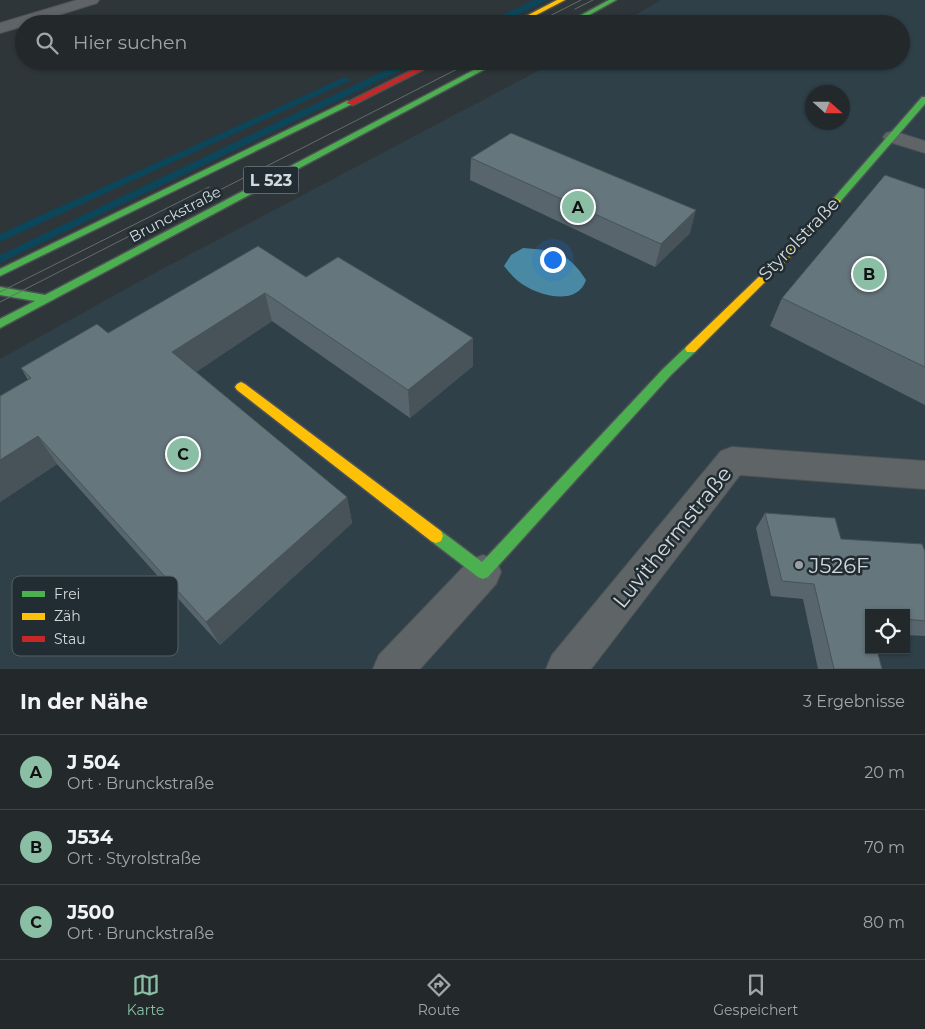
<!DOCTYPE html>
<html lang="de">
<meta charset="utf-8">
<style>
:root{--surface:#23282b;--page:#2b3033;--text:#f1f3f6;--muted:#a3a6a9;--line:#404447;--accent:#8abfa5}
body{margin:0;font-family:Montserrat,sans-serif;background:var(--page);color:var(--text)}
.controls{position:absolute;right:15px;bottom:15px;display:grid;overflow:hidden;border-radius:0px;box-shadow:0 1px 4px #0004}
.controls button{width:45px;height:45px;display:grid;place-items:center;padding:0;border:0;border-bottom:1px solid var(--line);background:var(--surface);color:var(--text);font:25px sans-serif}
.compass{position:absolute;left:805px;top:85px;width:45px;height:45px;border-radius:50%;background:var(--surface);box-shadow:0 1px 4px #0004;rotate:111deg}
.you{position:absolute;left:552px;top:259px;width:18px;height:18px;margin:-12px;border:4px solid #fff;border-radius:50%;background:#1a73e8;box-shadow:0 0 0 8px #1a73e833}
.badge{display:grid;place-items:center;width:32px;height:32px;border-radius:50%;background:var(--accent);color:#111;font-size:16px;font-weight:700}
.pin{position:absolute;translate:-50% -50%;border:2px solid #fff;box-shadow:0 1px 5px #0006}
.list{margin:0;padding:0;list-style:none}
h2{display:flex;justify-content:space-between;align-items:center;height:65px;margin:0;padding:0 20px;font-size:21px}
h2 small{font-size:16px;font-weight:400;color:var(--muted)}
.list li{display:grid;grid-template-columns:32px 1fr auto;gap:15px;align-items:center;box-sizing:border-box;height:75px;padding:0 20px;border-top:1px solid var(--line)}
.list b{display:block;font-size:19px;white-space:nowrap}
.list p{margin:0;font-size:16px;white-space:nowrap;color:var(--muted)}
.list em{font-size:16px;font-style:normal;color:var(--muted)}
.icon{flex:none;width:28px;height:28px;fill:none;stroke:currentColor;stroke-width:2;stroke-linecap:round;stroke-linejoin:round}
.map{position:relative;flex:none;width:925px;height:669px;overflow:hidden}
.search{position:absolute;background:var(--surface);box-shadow:0 1px 4px #0004;left:15px;right:15px;top:15px;height:55px;display:flex;align-items:center;gap:12px;box-sizing:border-box;padding:0 18px;border-radius:28px;color:var(--muted);font-size:19px}
.sheet{height:290px;background:var(--surface)}
nav{display:flex;justify-content:space-around;align-items:center;box-sizing:border-box;height:70px;border-top:1px solid var(--line);background:var(--surface);font-size:14px;color:var(--muted)}
nav a{display:grid;justify-items:center;gap:2px}
nav .on{color:var(--accent)}
.map>svg:first-child{display:block}
.built{fill:#2f4049;fill-rule:evenodd}
.green{fill:#0c465a}
.water{fill:#4a89a3}
.lines{fill:none;stroke-linecap:round;stroke-linejoin:round}
.street-casing{stroke:#4d5255;stroke-width:2}
.fast-casing{stroke:#4d5255;stroke-width:3}
.slow-casing{stroke:#4d5255;stroke-width:3}
.jam-casing{stroke:#4d5255;stroke-width:3}
.street{fill:#5f6466;fill-rule:evenodd}
.fast{fill:#4caf50;fill-rule:evenodd}
.slow{fill:#ffc107;fill-rule:evenodd}
.jam{fill:#c62828;fill-rule:evenodd}
.tram{stroke:#666b6c;stroke-width:1}
.wall{fill:#58656c}
.shaded-wall{fill:#475358}
.building{fill:#66767d;stroke:#475358}
.poi-dot{fill:#99a0a4;stroke:#212d32;stroke-width:2}
.labels{text-anchor:middle;dominant-baseline:central;stroke-width:5;stroke-linejoin:round;paint-order:stroke}
.far-street-label{font-size:15px;fill:#d2d9dd;stroke:#212d32}
.shield{fill:#212d32;stroke:#9da5aa;stroke-width:1}
.shield-label{font-size:16px;font-weight:bold;fill:#d2d9dd}
.street-label{font-size:18px;fill:#d2d9dd;stroke:#212d32}
.near-street-label{font-size:21px;fill:#d2d9dd;stroke:#212d32}
.near-poi-label{font-size:21px;fill:#d2d9dd;stroke:#212d32;text-anchor:start}
.key{fill:#212d32;stroke:#566165;stroke-width:1}
.key-label{font-size:14px;fill:#d2d9dd}
</style>
<div class="map">
<svg width="925" height="669" viewBox="0 0 925 669">
<rect width="100%" height="100%" fill="#2f3639"/>
<path class="built" d="M661,0H925V669H0V359L151,275L557,61H901V24H621ZM812,92H842V122H812ZM869,613H906V650H869Z"/>
<path class="green" d="M534,0H548L499,24H484Z
M405,61H420L0,263V255Z
M345,77L351,80L0,242V234Z"/>
<path class="water" d="M523,248C554,250 569,253 586,280C577,308 535,295 518,281C513,277 508,271 504,266L511,255Z"/>
<g class="lines">
<defs>
<path id="street" d="M77,0H99L97,3L30,24H24V26L0,33V23Z
M893,131L925,141V153L886,141L883,137L886,133Z
M732,447L925,461V489L740,475L591,669H546L552,655L721,451Z
M483,555L496,560L501,572L496,584L420,669H373L379,655L470,560Z"/>
<path id="fast" d="M609,0H616L573,24H565Z
M491,61H500L0,328V319L35,301L0,295V287L45,295Z
M922,97H925V104L839,203H833V199Z
M347,101L354,103L0,276V269Z
M691,345L697,349L695,352L671,375L488,577L483,579L478,577L431,541L429,536L431,531L436,529L441,531L482,562L663,369L687,346Z"/>
<path id="slow" d="M557,0H565L519,24H511Z
M836,198L841,201L806,241L695,352H687L685,349L687,346L800,237L833,199Z
M241,382L245,384L441,531L443,536L441,541L436,543L431,541L237,390L235,387L237,384Z"/>
<path id="jam" d="M431,61H440L353,105L346,103Z"/>
</defs>
<use href="#street" class="street-casing"/>
<use href="#fast" class="fast-casing"/>
<use href="#slow" class="slow-casing"/>
<use href="#jam" class="jam-casing"/>
<use href="#street" class="street"/>
<use href="#fast" class="fast"/>
<use href="#slow" class="slow"/>
<use href="#jam" class="jam"/>
<path class="tram" d="M575,9L593,0
M534,24L581,0
M0,292L209,187
M0,302L473,61"/>
</g>
<path class="wall" d="M471,158L690,233L655,267L470,180Z
M925,189V405L770,326L782,298Z
M306,277L473,338V366L410,418L272,321L196,372L347,497L352,523L220,645L57,464L0,502V396L28,380L21,368L108,333Z
M765,513L841,539L925,551V636L906,635V613H869V650L882,669H818L803,599L771,596L756,528Z"/>
<path class="shaded-wall" d="M696,210L690,233L655,267L661,244Z
M265,293L272,321L184,380L172,352Z
M473,338V366L410,418L408,390Z
M38,436L57,464L0,502V460Z
M347,497L352,523L220,645L206,622Z"/>
<path class="building" d="M511,133L696,210L661,244L471,158Z
M885,175L925,189V367L782,298Z
M258,246L306,277L338,257L473,338L408,390L265,293L172,352L347,497L206,622L38,436L0,460V396L31,378L21,368L97,324L108,333Z
M765,513L835,518L841,539L922,544L925,551V621L906,619V613H869V616H867L869,621V650H877L882,669H834L814,584L782,581Z"/>
<circle class="poi-dot" cx="799" cy="565" r="5"/>
<g class="labels">
<g class="far-street-label">
<text transform="translate(175 214) rotate(-28)">Brunckstraße</text>
</g>
<rect class="shield" x="243.5" y="166.5" width="55" height="27" rx="4"/>
<g class="shield-label">
<text x="271" y="180">L 523</text>
</g>
<g class="street-label">
<text transform="translate(799 239) rotate(-46)">Styrolstraße</text>
</g>
<g class="near-street-label">
<text transform="translate(672 537) rotate(-51)">Luvithermstraße</text>
</g>
<g class="near-poi-label">
<text x="809" y="565">J526F</text>
</g>
</g>
<rect x="12" y="576" width="166" height="80" rx="8" class="key"/>
<rect x="22" y="591" width="23" height="6" fill="#4caf50"/>
<rect x="22" y="613" width="23" height="7" fill="#ffc107"/>
<rect x="22" y="636" width="23" height="6" fill="#c62828"/>
<g class="key-label">
<text x="54" y="599">Frei</text>
<text x="54" y="621">Zäh</text>
<text x="54" y="644">Stau</text>
</g>
</svg>
<div class="controls">
<button><svg class="icon" aria-label="locate" viewBox="0 0 24 24"><circle cx="12" cy="12" r="6"/><path d="M12 2v4M12 18v4M2 12h4M18 12h4"/></svg></button>
</div>
<svg class="compass" viewBox="-18 -18 36 36"><path d="M0-13l5 13h-10z" fill="#e53935"/><path d="M0 13l5-13h-10z" fill="#a3a6a9"/></svg>
<div class="you"></div>
<div class="pin badge" style="left:578px;top:207px">A</div>
<div class="pin badge" style="left:869px;top:274px">B</div>
<div class="pin badge" style="left:183px;top:454px">C</div>
<div class="search"><svg class="icon" aria-label="search" viewBox="0 0 24 24"><circle cx="10" cy="10" r="6"/><path d="M15 15l6 6"/></svg>Hier suchen</div>
</div>
<section class="sheet">
<h2>In der Nähe<small>3 Ergebnisse</small></h2>
<ul class="list">
<li><span class="badge">A</span><div><b>J 504</b><p>Ort · Brunckstraße</p></div><em>20 m</em></li>
<li><span class="badge">B</span><div><b>J534</b><p>Ort · Styrolstraße</p></div><em>70 m</em></li>
<li><span class="badge">C</span><div><b>J500</b><p>Ort · Brunckstraße</p></div><em>80 m</em></li>
</ul>
</section>
<nav>
<a class="on"><svg class="icon" aria-label="map" viewBox="0 0 24 24"><path d="M3 6l6-2 6 2 6-2v14l-6 2-6-2-6 2zM9 4v14M15 6v14"/></svg>Karte</a>
<a><svg class="icon" aria-label="directions" viewBox="0 0 24 24"><path d="M12 3l9 9-9 9-9-9zM9 14v-3h6M13 9l2 2-2 2"/></svg>Route</a>
<a><svg class="icon" aria-label="saved" viewBox="0 0 24 24"><path d="M7 4h10v16l-5-4-5 4z"/></svg>Gespeichert</a>
</nav>
